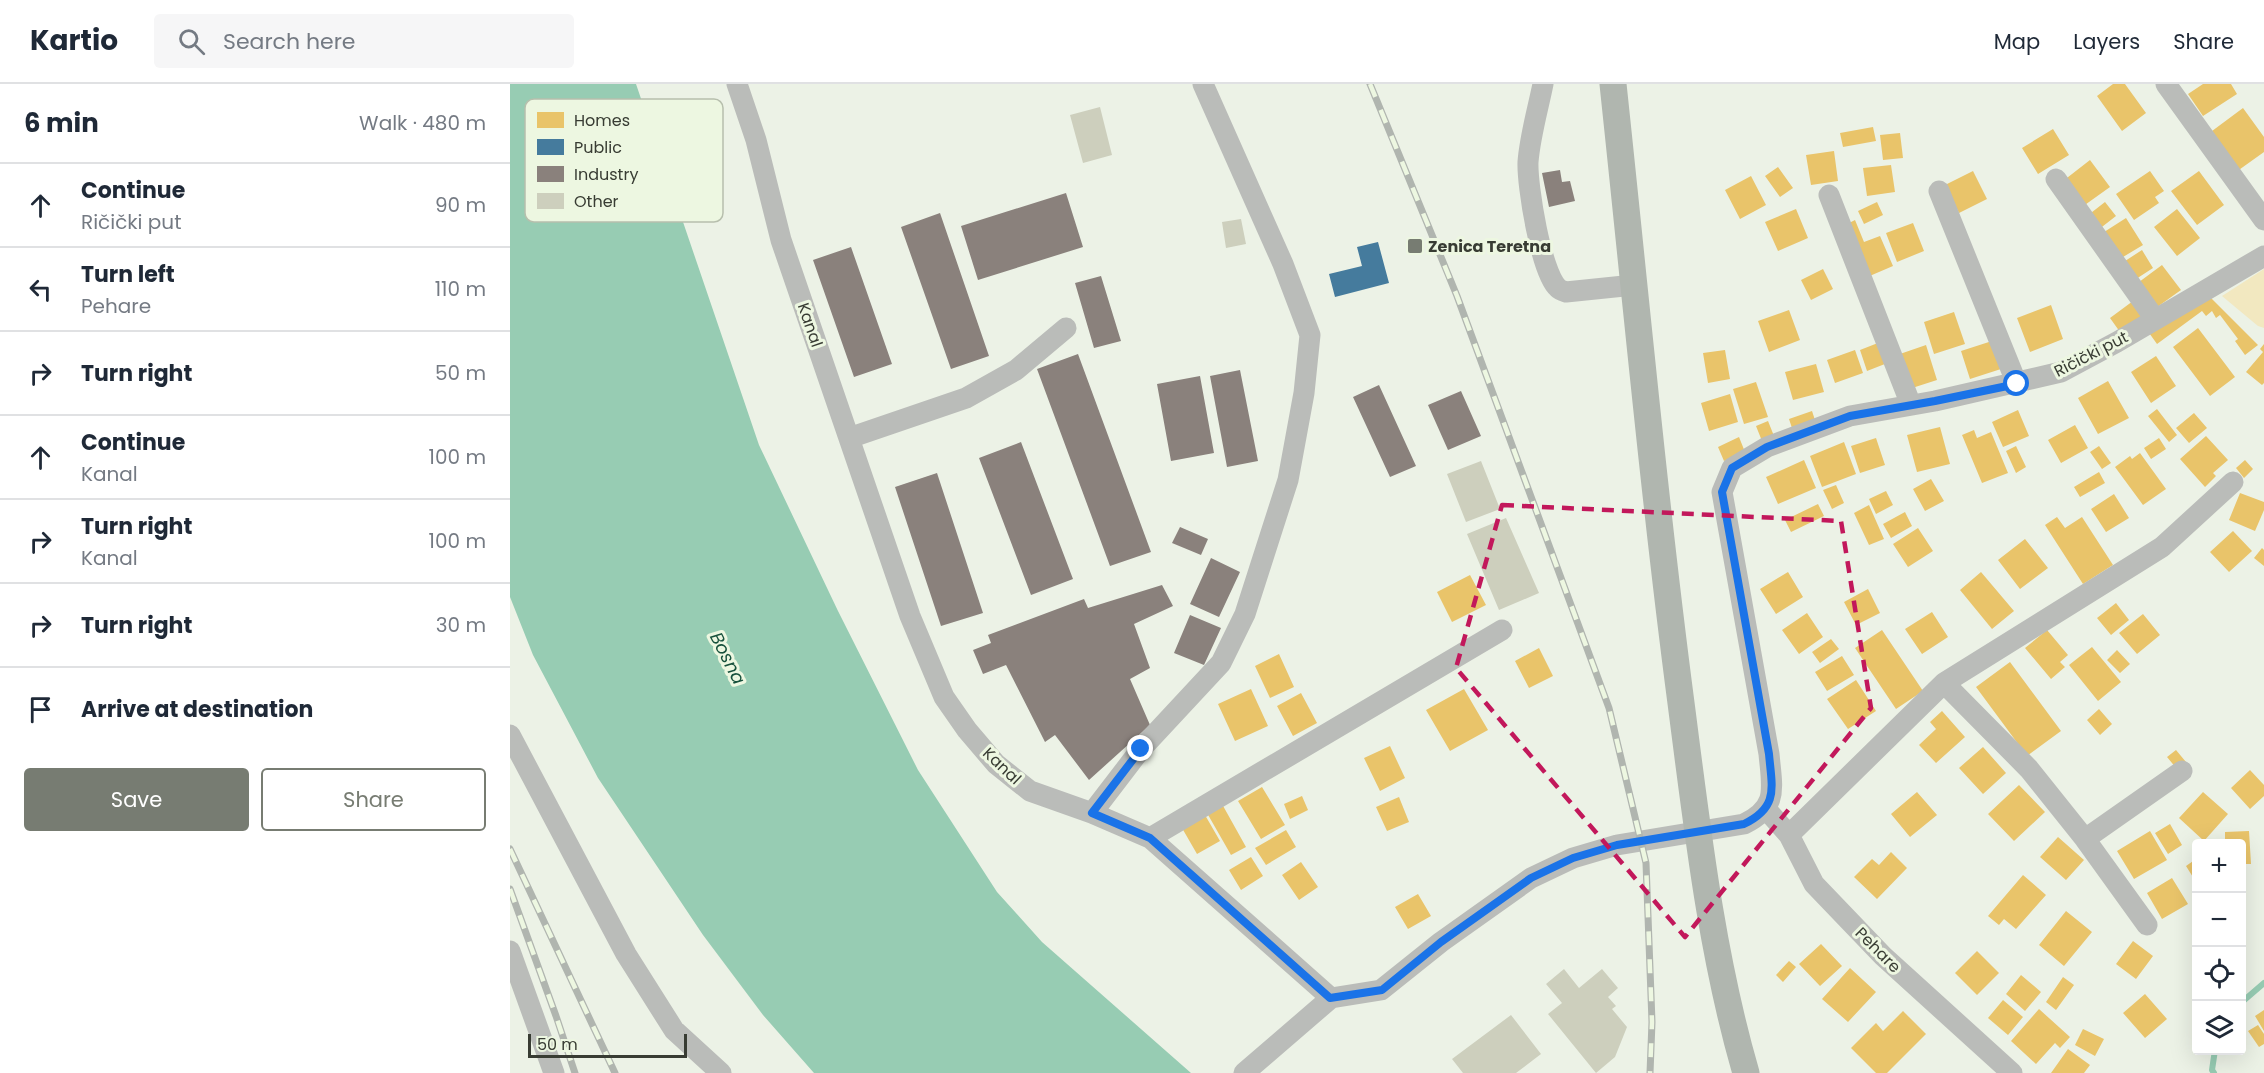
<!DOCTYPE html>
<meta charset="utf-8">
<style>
:root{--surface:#fff;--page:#f6f6f7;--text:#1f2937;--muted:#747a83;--line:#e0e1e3;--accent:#777c72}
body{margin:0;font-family:Poppins,sans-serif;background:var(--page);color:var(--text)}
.controls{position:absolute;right:18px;bottom:18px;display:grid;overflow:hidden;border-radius:6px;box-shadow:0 6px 24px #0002}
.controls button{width:54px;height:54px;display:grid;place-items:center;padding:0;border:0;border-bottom:2px solid var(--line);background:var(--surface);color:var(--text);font:30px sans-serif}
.scale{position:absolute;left:18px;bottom:15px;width:159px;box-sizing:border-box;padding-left:6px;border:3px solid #383c33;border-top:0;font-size:16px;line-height:21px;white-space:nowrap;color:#383c33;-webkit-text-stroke:4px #edf7e1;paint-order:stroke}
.stop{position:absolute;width:18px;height:18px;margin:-14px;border:4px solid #1a73e8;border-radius:50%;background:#fff}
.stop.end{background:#1a73e8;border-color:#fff;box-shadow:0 2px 6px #0008}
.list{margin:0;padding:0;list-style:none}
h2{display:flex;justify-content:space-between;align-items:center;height:78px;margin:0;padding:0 24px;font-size:26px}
h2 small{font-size:20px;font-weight:400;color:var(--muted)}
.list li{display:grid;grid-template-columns:39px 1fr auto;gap:18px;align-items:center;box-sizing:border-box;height:84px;padding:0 24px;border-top:2px solid var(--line)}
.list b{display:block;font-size:22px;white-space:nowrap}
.list p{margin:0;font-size:20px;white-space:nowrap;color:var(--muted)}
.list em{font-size:20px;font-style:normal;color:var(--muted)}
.actions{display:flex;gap:12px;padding:18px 24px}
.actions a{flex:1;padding:14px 0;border:2px solid var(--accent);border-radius:6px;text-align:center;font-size:21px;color:var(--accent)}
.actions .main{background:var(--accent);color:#fff}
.icon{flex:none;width:33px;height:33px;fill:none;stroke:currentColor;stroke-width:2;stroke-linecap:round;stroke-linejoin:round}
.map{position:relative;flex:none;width:1754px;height:989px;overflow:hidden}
header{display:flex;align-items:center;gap:36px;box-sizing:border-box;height:84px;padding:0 30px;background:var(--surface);border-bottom:2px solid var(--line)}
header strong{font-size:28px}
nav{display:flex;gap:33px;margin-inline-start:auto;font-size:21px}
.search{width:420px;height:54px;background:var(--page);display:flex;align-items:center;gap:15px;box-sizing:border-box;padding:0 21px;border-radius:6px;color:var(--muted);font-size:22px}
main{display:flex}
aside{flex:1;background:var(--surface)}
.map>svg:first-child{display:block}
.green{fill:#f2e8c0}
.water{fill:#97ccb3}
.homes{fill:#e9c46a}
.public{fill:#457b9d}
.industry{fill:#8a817c}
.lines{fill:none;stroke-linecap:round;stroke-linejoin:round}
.stream{stroke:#97ccb3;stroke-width:6}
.building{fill:#cdcfbd}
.minor{stroke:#babcb9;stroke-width:21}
.major{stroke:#b0b6af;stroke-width:27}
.rail-casing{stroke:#b0b5af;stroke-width:7}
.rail{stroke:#edf7e1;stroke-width:4.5;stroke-dasharray:14;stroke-linecap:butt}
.route{stroke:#1a73e8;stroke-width:8}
.marked{fill:none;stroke:#c2185b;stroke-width:4.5;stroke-dasharray:12 8;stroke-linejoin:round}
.poi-dot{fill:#777c72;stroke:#edf7e1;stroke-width:2}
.labels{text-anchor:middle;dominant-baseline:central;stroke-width:6;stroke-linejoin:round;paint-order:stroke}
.poi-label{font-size:16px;font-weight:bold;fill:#383c33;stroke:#edf7e1;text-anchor:start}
.street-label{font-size:16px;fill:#383c33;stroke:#edf7e1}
.water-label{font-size:18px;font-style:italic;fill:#17513c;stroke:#edf7e1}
.key{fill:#edf7e1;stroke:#b7bfad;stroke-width:1.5}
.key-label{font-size:16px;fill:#383c33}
</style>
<header>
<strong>Kartio</strong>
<div class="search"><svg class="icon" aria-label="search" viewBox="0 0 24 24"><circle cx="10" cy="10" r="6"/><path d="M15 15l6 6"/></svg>Search here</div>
<nav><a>Map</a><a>Layers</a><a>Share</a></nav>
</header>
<main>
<aside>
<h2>6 min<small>Walk · 480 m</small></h2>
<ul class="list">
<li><svg class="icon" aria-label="ahead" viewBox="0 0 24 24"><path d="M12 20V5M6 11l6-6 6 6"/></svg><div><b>Continue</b><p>Ričički put</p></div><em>90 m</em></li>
<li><svg class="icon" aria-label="left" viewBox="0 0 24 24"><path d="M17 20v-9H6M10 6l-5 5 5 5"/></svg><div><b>Turn left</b><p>Pehare</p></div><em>110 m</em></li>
<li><svg class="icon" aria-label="right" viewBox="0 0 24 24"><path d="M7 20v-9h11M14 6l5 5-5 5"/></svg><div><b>Turn right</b></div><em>50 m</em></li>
<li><svg class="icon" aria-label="ahead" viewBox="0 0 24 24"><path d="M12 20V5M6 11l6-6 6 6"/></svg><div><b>Continue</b><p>Kanal</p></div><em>100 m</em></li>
<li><svg class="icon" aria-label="right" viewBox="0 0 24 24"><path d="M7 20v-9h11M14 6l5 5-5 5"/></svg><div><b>Turn right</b><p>Kanal</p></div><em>100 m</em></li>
<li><svg class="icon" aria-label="right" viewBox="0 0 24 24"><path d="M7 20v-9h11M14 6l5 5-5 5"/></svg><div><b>Turn right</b></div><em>30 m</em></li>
<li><svg class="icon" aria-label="arrive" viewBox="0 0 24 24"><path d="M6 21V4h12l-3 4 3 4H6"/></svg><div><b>Arrive at destination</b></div></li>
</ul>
<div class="actions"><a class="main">Save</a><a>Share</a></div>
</aside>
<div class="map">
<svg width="1754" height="989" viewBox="0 0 1754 989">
<rect width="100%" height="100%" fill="#ecf2e6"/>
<path class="green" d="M1754,185V244L1748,242L1712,212Z"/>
<path class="water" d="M0,0H126L249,361L328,527L408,686L487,808L532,858L681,989H304L253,931L193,851L88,694L23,571L0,513Z"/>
<path class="homes" d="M1603,0H1615L1636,29L1612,47L1587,12Z
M1693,0H1721L1727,10L1693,32L1678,10Z
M1733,24L1754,53V68L1726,88L1698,50Z
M1363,43L1366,57L1333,63L1330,49Z
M1543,45L1559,71L1528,90L1512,64Z
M1390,49L1393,74L1373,76L1370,51Z
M1324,67L1328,97L1301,101L1296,71Z
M1580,76L1600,103L1572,123L1553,97Z
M1381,81L1385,108L1357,112L1353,84Z
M1268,83L1283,104L1270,113L1255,92Z
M1463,87L1477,115L1449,129L1435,101Z
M1640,87L1654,107L1645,113L1649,119L1624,136L1606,110Z
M1689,87L1714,121L1687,141L1661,107Z
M1241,92L1256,121L1230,135L1215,106Z
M1367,118L1373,131L1354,140L1348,127Z
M1595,118L1606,132L1588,146L1577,132Z
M1286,125L1298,154L1268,167L1255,138Z
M1667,125L1690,154L1667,172L1644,143Z
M1616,134L1633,161L1608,176L1591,150Z
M1345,136L1354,158L1370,152L1383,182L1355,194L1333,142Z
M1403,139L1414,167L1387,178L1376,149Z
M1632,166L1643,184L1623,197L1612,179Z
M1652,181L1671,206L1643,226L1625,201Z
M1313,185L1323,205L1301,216L1291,196Z
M1701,214L1748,261L1735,271L1725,257L1728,255L1710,231L1706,234L1702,227L1696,232L1692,227L1647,260L1637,246Z
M1623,217L1633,231L1610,248L1600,234Z
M1541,221L1553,255L1520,268L1507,234Z
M1279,226L1290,256L1259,268L1248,237Z
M1444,228L1455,260L1424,270L1414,238Z
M1688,244L1725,293L1700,312L1663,263Z
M1373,257L1380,278L1357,287L1350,266Z
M1482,257L1491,285L1460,295L1451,267Z
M1754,260V299L1752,301L1736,288L1753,268L1750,265Z
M1416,261L1427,296L1399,305L1387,271Z
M1215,266L1220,295L1198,299L1193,269Z
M1345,266L1353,289L1325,299L1317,276Z
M1646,272L1666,302L1641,319L1621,288Z
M1306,280L1314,308L1283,316L1275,288Z
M1598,297L1619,334L1588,350L1568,314Z
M1246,298L1258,333L1234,340L1223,305Z
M1220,310L1228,338L1199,347L1191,319Z
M1647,325L1667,351L1659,358L1638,332Z
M1508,326L1519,352L1493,363L1482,338Z
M1302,327L1306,339L1283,347L1279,335Z
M1684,329L1697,344L1679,359L1666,344Z
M1258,337L1264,352L1252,357L1246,342Z
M1565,341L1578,364L1551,379L1538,356Z
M1430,343L1440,380L1407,388L1397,351Z
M1464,346L1467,354L1481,348L1498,389L1472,399L1452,351Z
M1696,352L1718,376L1703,389L1706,392L1695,403L1670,375Z
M1229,353L1235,368L1214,377L1208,363Z
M1366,354L1375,381L1350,389L1341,362Z
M1649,354L1656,365L1641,375L1634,364Z
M1334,358L1346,390L1312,403L1300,372Z
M1506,362L1516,383L1506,389L1496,367Z
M1589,362L1601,379L1592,385L1580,368Z
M1630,369L1656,405L1633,421L1605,383L1620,372L1622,375Z
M1294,376L1306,404L1268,420L1256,393Z
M1735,376L1743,385L1734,394L1726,384Z
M1589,388L1595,399L1570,413L1564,403Z
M1421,395L1434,417L1415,427L1403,405Z
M1326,401L1334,419L1322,425L1313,406Z
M1376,407L1383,421L1366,430L1359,415Z
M1730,409L1754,418V426L1745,447L1719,436Z
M1604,410L1619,434L1596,448L1581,425Z
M1308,420L1314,432L1281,448L1275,436Z
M1359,421L1374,455L1359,461L1344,429Z
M1395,428L1402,442L1381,454L1373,440Z
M1547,433L1555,444L1572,433L1603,481L1573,500L1535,441Z
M1408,444L1423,467L1398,483L1383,460Z
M1723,447L1742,467L1719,488L1700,468Z
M1515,455L1538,484L1510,505L1488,476Z
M1752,464L1754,466V482L1744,474Z
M1278,488L1293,513L1266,530L1250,505Z
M1471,488L1504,527L1482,545L1450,506Z
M960,491L976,521L942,538L927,508Z
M1358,505L1370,529L1346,541L1334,518Z
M1606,519L1619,536L1601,551L1587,534Z
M1422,528L1438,553L1412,570L1395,545Z
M1297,529L1313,553L1289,570L1272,546Z
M1633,530L1650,551L1627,570L1609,549Z
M1372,546L1413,607L1386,625L1345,564Z
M1537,546L1558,571L1550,578L1555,583L1541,595L1515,564Z
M1321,555L1329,565L1310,579L1302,568Z
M1582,563L1611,598L1588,617L1559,581Z
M1029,564L1043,592L1019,604L1005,577Z
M1607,566L1620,580L1610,589L1597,576Z
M769,570L784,603L760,614L745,582Z
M1332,572L1344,591L1317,607L1305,588Z
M1500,578L1551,647L1517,672L1466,603Z
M1346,596L1366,627L1338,645L1317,615Z
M741,605L758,642L725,657L708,620Z
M954,605L978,646L940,667L916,626Z
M791,609L807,639L783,652L767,622Z
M1589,625L1602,640L1590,651L1577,636Z
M1432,627L1455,653L1426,679L1409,661L1426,645L1420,638Z
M880,662L895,694L870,707L854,674Z
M1473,663L1496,689L1473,710L1449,684Z
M1666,666L1676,678L1667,685L1657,673Z
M1740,686L1754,701V712L1740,725L1721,704Z
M1509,701L1535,728L1504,757L1478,730Z
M752,703L775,741L751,755L728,717Z
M1407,708L1427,731L1400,753L1381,730Z
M1693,708L1718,730L1694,757L1669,734Z
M792,712L798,726L780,735L774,720Z
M889,713L899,738L877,747L866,723Z
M712,720L736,763L721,771L697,729Z
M695,731L710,757L687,770L672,744Z
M1660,740L1672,761L1658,770L1645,749Z
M776,746L786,763L756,781L745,764Z
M1640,747L1657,776L1624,795L1607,767Z
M1739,747L1741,780H1732V760H1715V748Z
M1548,753L1574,776L1556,796L1530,773Z
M1381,768L1397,784L1367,815L1344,793L1362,775L1369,781Z
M741,773L753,792L731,806L719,786Z
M1686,775V798L1676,782Z
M791,778L808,803L789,816L772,791Z
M1513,791L1536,811L1506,845L1494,835L1489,841L1478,832Z
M1662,794L1678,820L1652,835L1637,809Z
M908,810L921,832L898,845L885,823Z
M1556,827L1582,848L1554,882L1529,861Z
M1623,857L1643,872L1626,895L1606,880Z
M1311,860L1332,882L1310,902L1289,880Z
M1467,867L1489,889L1467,911L1445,889Z
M1279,877L1286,883L1273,898L1266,891Z
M1340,884L1366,908L1338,938L1312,915Z
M1511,891L1531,908L1515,927L1496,910Z
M1553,893L1564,901L1546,926L1536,918Z
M1635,910L1657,935L1635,954L1613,929Z
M1493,916L1513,933L1498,951L1478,934Z
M1529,925L1560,953L1550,964L1545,959L1526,980L1501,957Z
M1754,926V947L1745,932Z
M1393,927L1416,950L1377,989H1366L1341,964L1366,939L1373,947Z
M1748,941L1754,950V960L1749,963L1738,947Z
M1573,945L1594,955L1585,972L1565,961Z
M1558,965L1580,981L1574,989H1541Z"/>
<path class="public" d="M868,158L879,199L825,213L819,190L852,182L847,163Z"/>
<path class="industry" d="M1050,86L1052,98L1060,97L1065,117L1039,123L1032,89Z
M556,109L573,163L468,196L451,142Z
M430,129L479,272L441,285L391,143Z
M341,163L382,280L344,293L303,176Z
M591,192L611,257L584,264L565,199Z
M568,270L641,468L600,482L527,285Z
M730,286L748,377L717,383L700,292Z
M690,292L704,369L661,377L647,300Z
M869,301L906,382L880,393L843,313Z
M951,307L971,352L938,366L918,321Z
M511,358L563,495L521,511L469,374Z
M427,389L473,529L431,542L385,403Z
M670,443L698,455L691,471L662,459Z
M701,474L730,488L709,533L680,520Z
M652,501L663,522L624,540L640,584L620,595L640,641L579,696L545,651L535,658L496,581L473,590L463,566L481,559L478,551L574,515L578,524Z
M680,531L711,544L694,581L664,569Z"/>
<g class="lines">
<path class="stream" d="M1732,918L1754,899
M1704,989L1702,986L1705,966"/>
</g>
<path class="building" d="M590,23L602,71L573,79L560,31Z
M731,135L736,160L716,164L712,138Z
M971,377L990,425L956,438L937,390Z
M996,434L1029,509L989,526L957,450Z
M1054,885L1069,904L1092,885L1108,904L1098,913L1106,922L1102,925L1117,943L1105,973L1086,989L1038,930L1052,919L1036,900Z
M1001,931L1031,970L1006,989H953L942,975Z"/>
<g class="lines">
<path class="minor" d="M227,0L246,56L271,156L400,532L434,613L457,646L486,680L520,707L582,729L640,754L821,914L871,906L931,858L1021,794L1063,774L1107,761L1234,740C1269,723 1262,704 1259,670L1212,408L1222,384L1257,363L1340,332L1425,317L1551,288L1607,258L1754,172
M1033,0C1028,25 1020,52 1018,78C1017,101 1031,189 1048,204C1050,206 1053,207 1056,208L1124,201
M1656,0L1754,136
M1546,95L1645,235
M1429,107L1507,300
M1319,111L1401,321
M339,354L456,314L506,286L556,244
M1434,599L1519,685L1575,755L1637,841
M0,651L116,870L164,946L211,989
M1256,725L1279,751L1304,800L1373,872L1502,989
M582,729L631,665L711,579L735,530L778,396L794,309L800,251L773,180L693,0
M1279,751L1434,599L1652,463L1723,398
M640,754L992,546
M1575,755L1672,687
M0,867L44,989
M734,989L821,914"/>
<path class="major" d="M1103,0C1125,206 1144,413 1171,619C1187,742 1201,869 1236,989"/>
<defs>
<path id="rail" d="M860,0L947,212L1099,624L1136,779L1142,938L1140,989
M0,765L105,989
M0,805L46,932L65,989"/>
</defs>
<use href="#rail" class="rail-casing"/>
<use href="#rail" class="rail"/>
</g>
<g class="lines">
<path class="route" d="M631,665L582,729L640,754L820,914L872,906L931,858L1021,794L1063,774L1107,761L1234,740C1269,723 1262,704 1259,670L1212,408L1222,384L1257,363L1340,332L1425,317L1507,300"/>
</g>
<path class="marked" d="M992,421L1331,437L1361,624L1175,853L946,584Z"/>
<rect class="poi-dot" x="897" y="154" width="16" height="16" rx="3"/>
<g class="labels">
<g class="poi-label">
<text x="918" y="162">Zenica Teretna</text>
</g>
<g class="street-label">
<text transform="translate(300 241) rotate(71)">Kanal</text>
<text transform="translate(1581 270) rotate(-27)">Ričički put</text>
<text transform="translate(492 682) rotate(43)">Kanal</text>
<text transform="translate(1368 866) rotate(45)">Pehare</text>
</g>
<g class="water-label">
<text transform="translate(218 574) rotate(63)">Bosna</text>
</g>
</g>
<rect x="15" y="15" width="198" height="123" rx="9" class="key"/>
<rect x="27" y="28" width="27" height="16" fill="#e9c46a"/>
<rect x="27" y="55" width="27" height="16" fill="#457b9d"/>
<rect x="27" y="82" width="27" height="16" fill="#8a817c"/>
<rect x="27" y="109" width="27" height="16" fill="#cdcfbd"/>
<g class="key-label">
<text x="64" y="42">Homes</text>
<text x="64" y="69">Public</text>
<text x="64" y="96">Industry</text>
<text x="64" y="123">Other</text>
</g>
</svg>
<div class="controls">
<button>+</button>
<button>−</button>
<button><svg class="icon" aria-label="locate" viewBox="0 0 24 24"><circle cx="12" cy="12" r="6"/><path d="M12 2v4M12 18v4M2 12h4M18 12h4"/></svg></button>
<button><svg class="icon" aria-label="layers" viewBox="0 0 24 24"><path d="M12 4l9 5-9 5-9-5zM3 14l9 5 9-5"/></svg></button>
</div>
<div class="scale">50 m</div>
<div class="stop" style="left:1507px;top:300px"></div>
<div class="stop end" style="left:631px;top:665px"></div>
</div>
</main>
